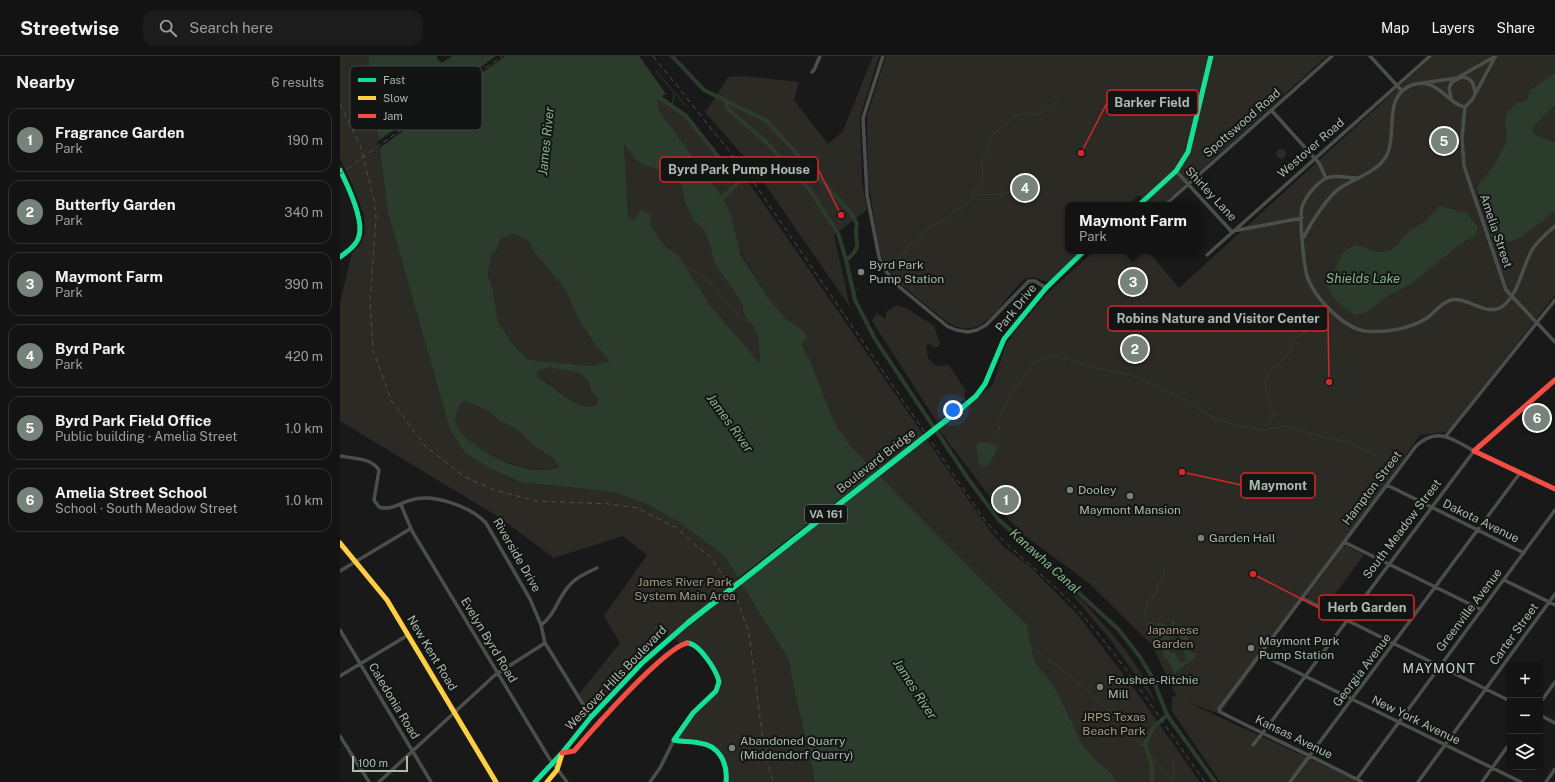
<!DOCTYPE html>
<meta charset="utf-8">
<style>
:root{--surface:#131313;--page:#1c1c1c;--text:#f1f3f6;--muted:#9d9ea0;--line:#323233;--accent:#77827a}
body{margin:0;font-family:"Public Sans",sans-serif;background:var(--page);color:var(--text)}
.controls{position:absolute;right:12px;bottom:12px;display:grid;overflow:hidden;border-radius:8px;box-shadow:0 1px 3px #0004}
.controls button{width:36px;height:36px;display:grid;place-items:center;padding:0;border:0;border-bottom:1px solid var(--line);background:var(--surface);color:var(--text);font:20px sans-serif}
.scale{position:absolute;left:12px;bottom:10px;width:56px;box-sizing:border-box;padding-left:4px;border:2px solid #aabaaf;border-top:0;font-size:11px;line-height:14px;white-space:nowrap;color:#aabaaf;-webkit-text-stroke:3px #131514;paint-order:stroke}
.you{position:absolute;left:613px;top:354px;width:14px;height:14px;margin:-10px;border:3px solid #fff;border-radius:50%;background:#1a73e8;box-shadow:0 0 0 6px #1a73e833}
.badge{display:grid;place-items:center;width:26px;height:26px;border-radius:50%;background:var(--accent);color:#fff;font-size:13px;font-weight:700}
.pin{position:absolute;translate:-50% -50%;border:2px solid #fff;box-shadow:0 1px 4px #0006}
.popup{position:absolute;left:725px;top:146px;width:136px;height:52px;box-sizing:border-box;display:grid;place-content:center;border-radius:8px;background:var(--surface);filter:drop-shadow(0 1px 3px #0005);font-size:13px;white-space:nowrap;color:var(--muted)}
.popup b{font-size:15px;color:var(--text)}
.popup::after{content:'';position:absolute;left:50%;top:100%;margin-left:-8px;border:8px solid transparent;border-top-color:var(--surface)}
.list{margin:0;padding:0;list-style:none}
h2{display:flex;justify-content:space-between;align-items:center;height:52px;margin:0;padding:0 16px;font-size:17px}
h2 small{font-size:13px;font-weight:400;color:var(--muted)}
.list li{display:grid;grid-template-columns:26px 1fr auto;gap:12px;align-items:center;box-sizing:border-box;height:64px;margin:0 8px 8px;padding:0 8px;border:1px solid var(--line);border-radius:12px}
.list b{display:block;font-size:15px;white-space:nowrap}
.list p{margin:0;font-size:13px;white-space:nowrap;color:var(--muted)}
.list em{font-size:13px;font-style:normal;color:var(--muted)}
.icon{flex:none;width:22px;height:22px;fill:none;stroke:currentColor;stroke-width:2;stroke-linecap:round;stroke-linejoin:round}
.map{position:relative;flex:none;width:1215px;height:726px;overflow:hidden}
header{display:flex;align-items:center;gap:24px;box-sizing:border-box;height:56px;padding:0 20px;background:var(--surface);border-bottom:1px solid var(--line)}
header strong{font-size:19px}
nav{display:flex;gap:22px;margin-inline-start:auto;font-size:14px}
.search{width:280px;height:36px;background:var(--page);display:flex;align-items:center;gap:10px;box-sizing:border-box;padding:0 14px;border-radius:12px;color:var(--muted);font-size:15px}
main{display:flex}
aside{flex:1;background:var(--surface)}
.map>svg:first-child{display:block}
.green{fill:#2c2a24}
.water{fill:#2b3c2d;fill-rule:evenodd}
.pier{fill:#191919}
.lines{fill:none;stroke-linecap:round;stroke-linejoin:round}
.stream{stroke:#2b3c2d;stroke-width:1}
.canal{stroke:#2b3c2d;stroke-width:4}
.street{stroke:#4b4f4c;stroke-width:3.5}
.fast{stroke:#16e098;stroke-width:5}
.slow{stroke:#ffcf43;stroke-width:5}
.jam{stroke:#f24e42;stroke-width:5}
.rail{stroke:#4c504e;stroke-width:1;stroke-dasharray:5 4;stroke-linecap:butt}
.fast-bridge{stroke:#16e098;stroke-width:5.5}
.poi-dot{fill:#77827a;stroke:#131514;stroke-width:1.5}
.labels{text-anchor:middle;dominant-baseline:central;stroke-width:4;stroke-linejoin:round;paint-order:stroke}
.shield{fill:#131514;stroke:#7d8880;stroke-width:1}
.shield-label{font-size:11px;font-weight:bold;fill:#aabaaf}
.street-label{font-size:12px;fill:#aabaaf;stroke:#131514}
.poi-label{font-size:12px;fill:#aabaaf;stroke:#131514;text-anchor:start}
.park-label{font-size:12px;fill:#a59a81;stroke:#131514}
.water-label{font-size:13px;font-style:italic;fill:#81b686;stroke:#131514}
.neighbourhood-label{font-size:13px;letter-spacing:1px;fill:#cbd6cf;stroke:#131514}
.key{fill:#131514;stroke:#404742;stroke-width:1}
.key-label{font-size:11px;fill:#aabaaf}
.leader{fill:none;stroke:#d62828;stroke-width:1.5}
.callout-dot{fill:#d62828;stroke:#131514;stroke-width:1.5}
.callout{fill:#131514;stroke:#d62828;stroke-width:1.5}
.callout-label{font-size:13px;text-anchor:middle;font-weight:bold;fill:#aabaaf}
</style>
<header>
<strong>Streetwise</strong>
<div class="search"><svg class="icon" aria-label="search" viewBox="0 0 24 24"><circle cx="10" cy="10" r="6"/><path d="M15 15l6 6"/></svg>Search here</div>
<nav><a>Map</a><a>Layers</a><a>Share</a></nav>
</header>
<main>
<aside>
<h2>Nearby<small>6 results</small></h2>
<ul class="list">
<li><span class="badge">1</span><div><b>Fragrance Garden</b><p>Park</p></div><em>190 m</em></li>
<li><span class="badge">2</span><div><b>Butterfly Garden</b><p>Park</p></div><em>340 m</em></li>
<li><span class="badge">3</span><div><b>Maymont Farm</b><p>Park</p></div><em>390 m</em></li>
<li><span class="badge">4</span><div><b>Byrd Park</b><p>Park</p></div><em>420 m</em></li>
<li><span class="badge">5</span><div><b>Byrd Park Field Office</b><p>Public building · Amelia Street</p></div><em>1.0 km</em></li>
<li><span class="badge">6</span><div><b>Amelia Street School</b><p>School · South Meadow Street</p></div><em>1.0 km</em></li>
</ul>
</aside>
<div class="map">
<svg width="1215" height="726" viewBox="0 0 1215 726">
<rect width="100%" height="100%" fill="#191919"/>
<path class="green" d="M0,0H28L48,157L110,374L125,397L149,412L178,426L272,436L303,446L339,466L384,500L449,604L452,624L473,715L474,726H386V709L371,691L334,684L374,639L380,623L355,590L342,588L326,578L251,653L248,652L239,638L280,587L264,560L307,499L283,480L214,502L157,460L0,365V247L12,197L21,188L25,175L24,159L13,130L0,103Z
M533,0H539L520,61L522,125L527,154L494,179L510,251L413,111L364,55L367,54L388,21L402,20L459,26L454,44L488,88L503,75Z
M546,0H987L822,149H807L799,139L788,149H728V195H741L709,226C702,224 695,220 688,222C682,224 678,230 674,234C656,255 638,286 607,266L558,226L544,208L539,193L528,125L527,60Z
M1093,0H1215V239L1108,376L1080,379L880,658L847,646L1016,724L1015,726H880L832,655V641L836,640L812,589L749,527L684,479L659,453L597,371L629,348L653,328L666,288L676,274L710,235L754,195H808L839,232Z
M312,36C324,44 337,51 348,61C368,82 382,110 405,127H409L648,472L663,490L688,509L738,559L798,638L860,726H776L772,718L753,701L742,688L717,635L694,604L687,569L512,392L494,366L472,309L460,288L467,282L463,274L446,263L427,240L321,64Z
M284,87L296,104L303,109L326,116L341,129L345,146L353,164L365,175L375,208L403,249C402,265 412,264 416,276C419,285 420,299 419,308L370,249L338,199L326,191L310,169L298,160L294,164L288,159Z
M936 98a5 5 0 1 1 10 0a5 5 0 1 1-10 0Z
M174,178L190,186L193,195L226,234L236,259L255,289L271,305L251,310L191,304L186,302L172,287L158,264L153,235L148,218L152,198L157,195L161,182Z
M557,249L568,253L594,270L600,287L598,291H593L590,288L586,290L588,302L596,310L609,309L625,333V343L597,366L532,265L537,257L546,263V256Z
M209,311C221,316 239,312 247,324C249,326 249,330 250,333C252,337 256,340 258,343L256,349C236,356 215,329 198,321L197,315Z
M125,345L148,355L161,366L175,372L198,393L212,401L219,411C188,421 142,399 121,376C118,373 116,367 115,362L120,348Z
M1003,490H1007L1024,499L985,551L968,543L967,539Z
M729,535C740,539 748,551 756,560C781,588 801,610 815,646L770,583Z"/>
<path class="water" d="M28,0H97V3L102,7L112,0H299L326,38L317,43L319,55L384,144L390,157L400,197L427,240L446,263L463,274L467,282L461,288L472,309L494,366L512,392L687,569L694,604L717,635L742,688L753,701L772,718L776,726H474L473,715L452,624L449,604L384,500L339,466L303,446L272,436L179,426L149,412L125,397L110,374L48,157ZM284,88L296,104L303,109L326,116L341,129L345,146L353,164L365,175L375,208L403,249C402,265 412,264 416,276C419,284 420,299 419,307L370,249L338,199L326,191L310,169L311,159L301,154L294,164L288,159ZM174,178L190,186L193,195L226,234L236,259L255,289L270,305L251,310L191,304L186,302L172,287L158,265L153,235L148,218L152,198L157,195L161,182ZM209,311C221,316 239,312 247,324C249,326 249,330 250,333C252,337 256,340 258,343L256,349C236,356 215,330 198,321L197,315ZM125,345L148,355L161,366L175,372L198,393L212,401L219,411C188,422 142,399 121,376C118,373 116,367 115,362L120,348Z
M1215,17V49L1194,69L1193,75L1197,80L1215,86V155C1204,163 1164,201 1152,181C1145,169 1141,145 1137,131L1155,108L1165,88L1167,81L1165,62L1167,56L1176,47L1187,45L1190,34Z
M1099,150L1127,157L1138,171L1136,179L1119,189L1071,228L1050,238L1027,256L1014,259L997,246L985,228L995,214L1002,198L1010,191L1016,189L1038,196L1049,195L1056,190L1069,175L1086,165Z
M640,386L654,388L658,391L648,410L643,411L639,408L636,390Z
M831,564L835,566L833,570L836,573L841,570C846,574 851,588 851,596L855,598V602C848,608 839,612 834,619L832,611L823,599L824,592L811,576L806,567L814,566L812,574L820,579V573L817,567H822L829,573L832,570ZM837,576L846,591L844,593L845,605L842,607L839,605L836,597H831L830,595L832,589L829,578Z"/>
<path class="pier" d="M156,0H165L38,93L37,86Z
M536,415L540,419L400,527L397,523Z"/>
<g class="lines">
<path class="stream" d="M316,15L345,49
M332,49L334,40L333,37
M633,142C644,133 662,145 672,133L678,135
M344,210L361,218L404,265L409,266
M553,210L573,186L584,179L588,172L604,164L616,153H623L633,142L632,138L642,124L643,115L641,107L649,93L651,80L677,59L691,57L697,59L719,45
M513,236L518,233
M962,268L963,276
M659,363L670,339L695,306L714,299L755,312L790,319L843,342L872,361L899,371L908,370L921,375L934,359C930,349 925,335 926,324C928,311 942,307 948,298C952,292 952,286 957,281C961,278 963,277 968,277
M924,374L946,370L987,382L1008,386L1035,399
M657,381L660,370
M608,393L619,383
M806,567C803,560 807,552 807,545L818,535L817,528L824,520L825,511
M691,591C746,629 792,672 832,726
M832,725L834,712L833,702"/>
<path class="canal" d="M332,0L364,34L427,65L511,157L517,168C512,184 526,189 506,204L515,244L535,283L629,424L658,463L778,573L800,601L812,621L827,659L875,726
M316,39L346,60L396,123L397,126L396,129L379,145
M385,46L388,53L427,87L469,133L498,177L506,204
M812,726V710L805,688L813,672L827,659"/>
<path class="street" d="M543,0L523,62L527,139L539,201L545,214L557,229L607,270L616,274L628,276L637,274L646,269L689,225H695L706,232
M1030,0L1062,35
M472,16L474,14L480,0
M1083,27L1117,22L1156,0
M1111,42L1109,32L1112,26L1122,21C1132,22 1134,28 1135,37
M1125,51L1122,82L1124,110L1166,234L1215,286
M1125,51L1132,44L1154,3
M932,55L979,107L986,122
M836,115L892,176
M1017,122C1008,122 995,118 987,122C977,126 965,141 962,151C959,163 964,212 968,223C976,243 1004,272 1025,275C1045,277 1070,273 1087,262C1094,257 1102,246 1111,244C1128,240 1146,262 1163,250C1179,237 1182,212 1192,194C1197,185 1207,177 1215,170
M825,149L992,0
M893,175L962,162
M964,181C970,168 988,140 1000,132C1014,123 1036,116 1045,102C1059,82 1041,40 1072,29C1098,20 1108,49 1125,51
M867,199L1090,0
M1106,380L1215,244
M0,400C14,403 30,401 39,414L34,444L39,451C51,455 60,447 71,444C94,437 131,451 146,467L190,543L201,569L205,587L251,661
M1047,429L1184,497
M61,449L72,475L209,702L227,726
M1004,486L1142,554
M0,515L70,473
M1164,524L1215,549
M962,542L1170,645
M201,569C215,559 217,544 228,531C235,522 246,517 257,512
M0,574L91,726
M920,598L1181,726
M0,620L68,579
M1200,647L1215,626
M1200,659L1215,667
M0,680L29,726
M913,689L925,674L1134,395C1113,383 1097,370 1076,390L879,653L880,656C927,680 976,702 1022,726
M1017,723L1215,454
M39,726L155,619L205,587
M310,726L320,712L334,684
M950,726L1180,417
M1078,726L1215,538
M1142,726L1170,687
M1206,726L1215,713"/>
<path class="fast" d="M0,114C8,130 24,163 19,180C17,189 7,196 0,201
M799,149L836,115L848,96L871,0
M623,351L636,340L645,328L664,283L706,232L744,195
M347,587C359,587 377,615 379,626L376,635L353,657L334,684C342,686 351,685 359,687C379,689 388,707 386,726
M195,726L222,697L251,661L303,606L349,566"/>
<path class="slow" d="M0,487L47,544L156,726
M207,726L217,714L222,698"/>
<path class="jam" d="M1215,324L1134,395L1215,433
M222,697L234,695C252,674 324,592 347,587"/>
<path class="rail" d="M313,0L410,121L644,463C673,499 713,524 743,560C788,611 825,671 865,726
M0,48L20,89L34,144L36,161L30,245L33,294L51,344L85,390L125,421L155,434L196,445L270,448L297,452L335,471L372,503L396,540L409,577L423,684L431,720L434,726
M0,118L162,0"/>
<path class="fast-bridge" d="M349,566L623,351"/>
</g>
<g class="poi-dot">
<circle cx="521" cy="216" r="4"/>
<circle cx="730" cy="434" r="4"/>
<circle cx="790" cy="440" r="4"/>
<circle cx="861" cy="482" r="4"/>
<circle cx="911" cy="592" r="4"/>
<circle cx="760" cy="631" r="4"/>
<circle cx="392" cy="692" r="4"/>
</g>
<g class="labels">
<rect class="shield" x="465" y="449" width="42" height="18" rx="3"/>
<g class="shield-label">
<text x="486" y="458">VA 161</text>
</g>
<g class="street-label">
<text transform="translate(902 67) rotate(-41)">Spottswood Road</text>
<text transform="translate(971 92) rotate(-41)">Westover Road</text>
<text transform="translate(871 138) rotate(47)">Shirley Lane</text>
<text transform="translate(1156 175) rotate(71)">Amelia Street</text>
<text transform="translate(676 252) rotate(-51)">Park Drive</text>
<text transform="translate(536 405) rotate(-38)">Boulevard Bridge</text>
<text transform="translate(1032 432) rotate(-53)">Hampton Street</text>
<text transform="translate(1141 465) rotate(26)">Dakota Avenue</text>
<text transform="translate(1062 473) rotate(-53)">South Meadow Street</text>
<text transform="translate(177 499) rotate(60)">Riverside Drive</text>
<text transform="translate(1129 554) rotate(-53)">Greenville Avenue</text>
<text transform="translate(1174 578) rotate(-54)">Carter Street</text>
<text transform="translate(149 584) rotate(59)">Evelyn Byrd Road</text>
<text transform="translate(92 597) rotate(59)">New Kent Road</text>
<text transform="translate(1022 614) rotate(-53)">Georgia Avenue</text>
<text transform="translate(276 622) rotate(-46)">Westover Hills Boulevard</text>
<text transform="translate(54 645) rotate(59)">Caledonia Road</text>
<text transform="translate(1076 664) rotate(26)">New York Avenue</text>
<text transform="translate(954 681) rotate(26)">Kansas Avenue</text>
</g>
<g class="poi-label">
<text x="529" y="209">Byrd Park<tspan x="529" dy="14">Pump Station</tspan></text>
<text x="738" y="434">Dooley</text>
<text x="790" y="454" text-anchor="middle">Maymont Mansion</text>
<text x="869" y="482">Garden Hall</text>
<text x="919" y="585">Maymont Park<tspan x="919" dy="14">Pump Station</tspan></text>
<text x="768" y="624">Foushee-Ritchie<tspan x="768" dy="14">Mill</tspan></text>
<text x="400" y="685">Abandoned Quarry<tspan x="400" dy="14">(Middendorf Quarry)</tspan></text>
</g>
<g class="park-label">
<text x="345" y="526">James River Park<tspan x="345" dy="14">System Main Area</tspan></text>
<text x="833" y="574">Japanese<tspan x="833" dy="14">Garden</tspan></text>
<text x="774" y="661">JRPS Texas<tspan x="774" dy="14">Beach Park</tspan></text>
</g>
<g class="water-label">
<text transform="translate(206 85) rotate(-84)">James River</text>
<text x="1023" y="222">Shields Lake</text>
<text transform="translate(390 367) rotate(54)">James River</text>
<text transform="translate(705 505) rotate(42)">Kanawha Canal</text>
<text transform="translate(575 633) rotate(57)">James River</text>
</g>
<g class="neighbourhood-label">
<text x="1099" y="612">MAYMONT</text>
</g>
</g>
<rect x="10" y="10" width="132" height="64" rx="6" class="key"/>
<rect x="18" y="22" width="18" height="4" fill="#16e098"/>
<rect x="18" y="40" width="18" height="4" fill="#ffcf43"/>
<rect x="18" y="58" width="18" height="4" fill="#f24e42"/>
<g class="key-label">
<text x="43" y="28">Fast</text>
<text x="43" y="46">Slow</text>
<text x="43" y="64">Jam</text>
</g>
<path class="leader" d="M741 97L767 47M501 159L478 113M989 326L988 263M842 416L901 429M913 518L979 552"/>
<g class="callout-dot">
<circle cx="741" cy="97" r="4"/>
<circle cx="501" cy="159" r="4"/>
<circle cx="989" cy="326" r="4"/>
<circle cx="842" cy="416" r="4"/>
<circle cx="913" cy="518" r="4"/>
</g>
<g class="callout">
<rect x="767" y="34" width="91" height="25" rx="4"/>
<rect x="320" y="101" width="158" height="25" rx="4"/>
<rect x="768" y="250" width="220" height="25" rx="4"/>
<rect x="901" y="417" width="74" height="25" rx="4"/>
<rect x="979" y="539" width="95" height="25" rx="4"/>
</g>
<g class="callout-label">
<text x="812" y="51">Barker Field</text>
<text x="399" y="118">Byrd Park Pump House</text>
<text x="878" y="267">Robins Nature and Visitor Center</text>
<text x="938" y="434">Maymont</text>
<text x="1027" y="556">Herb Garden</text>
</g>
</svg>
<div class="controls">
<button>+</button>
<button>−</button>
<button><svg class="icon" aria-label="layers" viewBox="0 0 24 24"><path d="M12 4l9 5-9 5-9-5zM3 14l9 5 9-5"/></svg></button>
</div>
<div class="scale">100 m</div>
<div class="you"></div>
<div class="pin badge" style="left:666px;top:444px">1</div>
<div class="pin badge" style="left:795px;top:293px">2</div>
<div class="pin badge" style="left:793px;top:226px">3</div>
<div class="popup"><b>Maymont Farm</b>Park</div>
<div class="pin badge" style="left:685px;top:132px">4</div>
<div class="pin badge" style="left:1104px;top:85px">5</div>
<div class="pin badge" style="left:1197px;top:362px">6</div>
</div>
</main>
